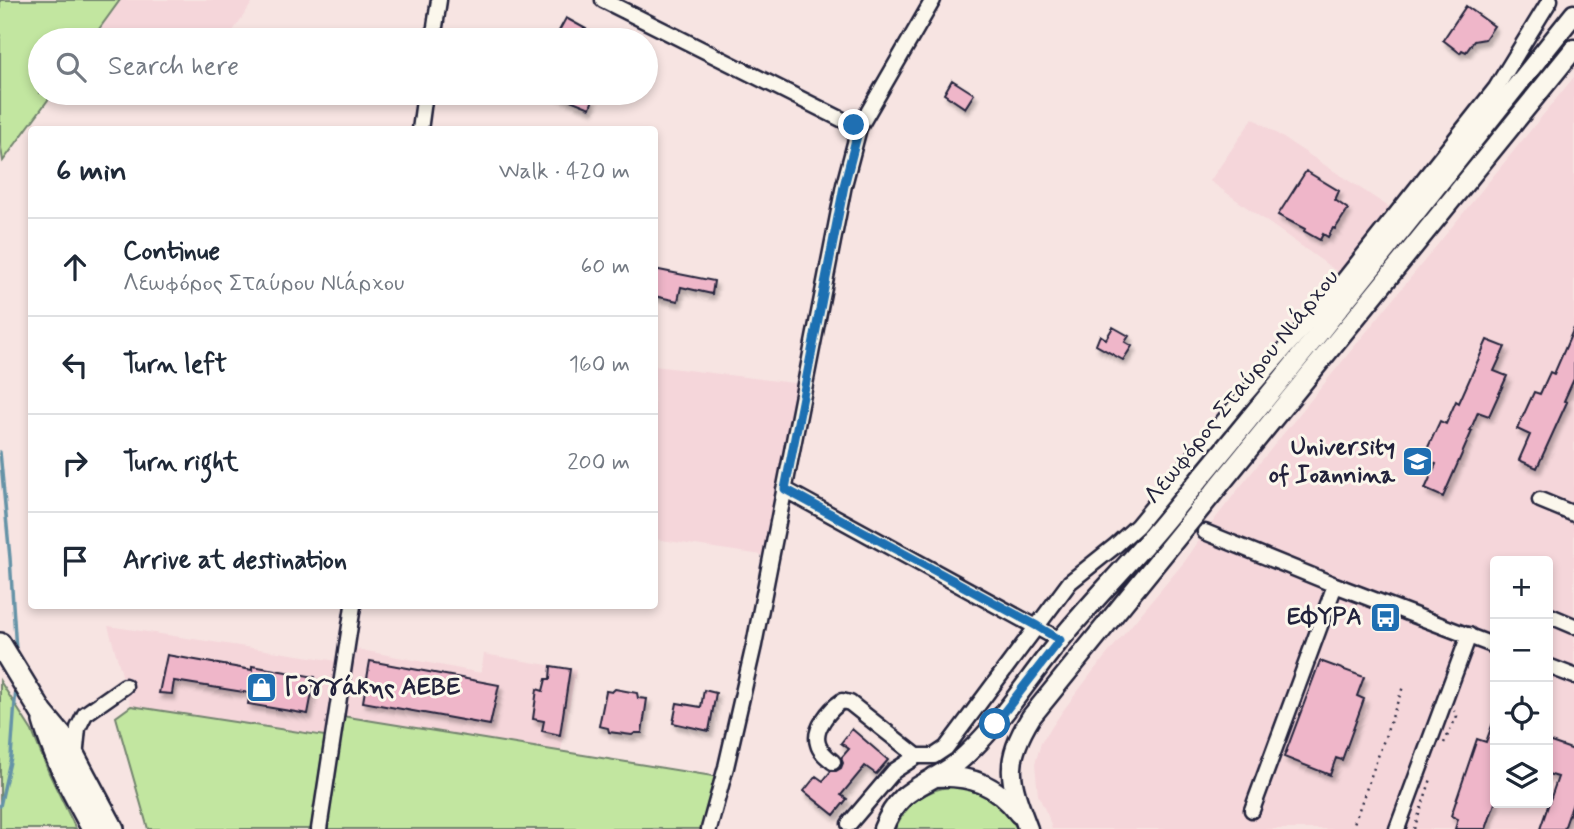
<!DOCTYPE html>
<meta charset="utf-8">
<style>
:root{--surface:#fff;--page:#f2f2f3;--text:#1f2937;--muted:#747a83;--line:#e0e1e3}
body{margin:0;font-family:Mynerve,sans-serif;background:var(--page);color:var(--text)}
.controls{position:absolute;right:21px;bottom:21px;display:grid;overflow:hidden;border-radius:7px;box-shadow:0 4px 10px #0003}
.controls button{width:63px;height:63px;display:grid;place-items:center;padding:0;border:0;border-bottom:2px solid var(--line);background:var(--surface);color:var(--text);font:35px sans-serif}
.stop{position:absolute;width:21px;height:21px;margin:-16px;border:5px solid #1f6fb2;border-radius:50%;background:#fff}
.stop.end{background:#1f6fb2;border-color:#fff;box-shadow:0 2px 7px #0008}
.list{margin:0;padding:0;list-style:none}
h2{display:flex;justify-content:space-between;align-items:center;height:91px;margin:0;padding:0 28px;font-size:30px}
h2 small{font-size:23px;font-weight:400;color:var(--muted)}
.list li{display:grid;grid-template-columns:46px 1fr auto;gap:21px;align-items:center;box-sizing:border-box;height:98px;padding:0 28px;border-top:2px solid var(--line)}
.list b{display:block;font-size:26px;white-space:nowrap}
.list p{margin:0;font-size:23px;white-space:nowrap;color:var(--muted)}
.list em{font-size:23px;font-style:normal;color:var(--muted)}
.icon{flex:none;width:38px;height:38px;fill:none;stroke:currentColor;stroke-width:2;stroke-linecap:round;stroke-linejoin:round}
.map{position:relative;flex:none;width:1574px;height:829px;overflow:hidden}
.search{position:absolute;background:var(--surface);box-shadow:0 4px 10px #0003;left:28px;top:28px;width:630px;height:77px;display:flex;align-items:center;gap:18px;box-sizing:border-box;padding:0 24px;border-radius:38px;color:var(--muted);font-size:26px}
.panel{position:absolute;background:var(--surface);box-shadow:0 4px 10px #0003;left:28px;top:126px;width:630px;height:483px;border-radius:7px}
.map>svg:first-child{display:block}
.built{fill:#f5d6da;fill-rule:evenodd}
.green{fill:#c2e6a0;stroke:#72846e;stroke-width:2}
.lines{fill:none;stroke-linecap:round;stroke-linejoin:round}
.stream{stroke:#6593a7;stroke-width:3.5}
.building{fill:#efb6c9;stroke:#22223b;stroke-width:2;filter:url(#shadow)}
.minor-casing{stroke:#22223b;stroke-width:19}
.major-casing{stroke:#22223b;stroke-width:23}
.highway-casing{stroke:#22223b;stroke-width:26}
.path{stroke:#22223b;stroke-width:2.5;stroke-dasharray:2 5;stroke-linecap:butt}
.minor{stroke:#fbf7ec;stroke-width:14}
.major{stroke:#fbf7ec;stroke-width:18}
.highway{stroke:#fbf7ec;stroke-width:21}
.route{stroke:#1f6fb2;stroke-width:9}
.labels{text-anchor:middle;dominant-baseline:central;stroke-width:6;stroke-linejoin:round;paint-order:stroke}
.street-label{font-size:24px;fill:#22223b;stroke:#fbf7ec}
.poi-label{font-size:24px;font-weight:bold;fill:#22223b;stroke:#fbf7ec;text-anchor:end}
</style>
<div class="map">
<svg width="1574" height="829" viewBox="0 0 1574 829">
<defs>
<filter id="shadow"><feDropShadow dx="3" dy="5" stdDeviation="2" flood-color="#0004"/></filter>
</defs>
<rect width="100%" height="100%" fill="#f7e4e2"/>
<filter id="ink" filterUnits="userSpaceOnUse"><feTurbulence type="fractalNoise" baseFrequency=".0143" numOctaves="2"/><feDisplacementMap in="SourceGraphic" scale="14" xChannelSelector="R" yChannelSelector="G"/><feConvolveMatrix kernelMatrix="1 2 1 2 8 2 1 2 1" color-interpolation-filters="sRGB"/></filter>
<g filter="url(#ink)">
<path class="built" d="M120,0H254L227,40H91Z
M1574,77V829H1052L1048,816L1038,795L1035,764L1041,743L1062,712L1094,670L1185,561L1205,532L1236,492ZM1495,561H1548V803H1495Z
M1253,118L1389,207L1339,273L1210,181Z
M654,366L802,384L768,556L655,539Z
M108,626L337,661L325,736L131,706Z
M351,648L481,673L484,654L576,670L561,751L342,716Z"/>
<path class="green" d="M0,0H120L91,40H40V93H53L3,161L0,142Z
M0,681L32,731L49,773L76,829H0Z
M131,706L325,736L311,829H148L116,717Z
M342,716L719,777L705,829H325Z
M954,786C983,788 1005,803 1017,829H895C906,803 926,789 954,786Z"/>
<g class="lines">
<path class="stream" d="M0,452L10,558L16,651
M0,806L11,757L16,687"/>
</g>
<path class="building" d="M1466,6L1494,26L1485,39L1474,41L1466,52L1462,50L1460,53L1443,40Z
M566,18L586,29L580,40H554Z
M952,80L974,94L965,108L944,94Z
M553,93H578L593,99L590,108Z
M1306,171L1339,191L1335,200L1348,209L1335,229L1333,228L1328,237L1323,234L1320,240L1304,231L1305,229L1278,215Z
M654,269L714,281L712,294L681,287L678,301L654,296Z
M1113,327L1129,336L1125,342L1132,346L1123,360L1096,345L1100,335L1106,339Z
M1574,328V379L1564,401L1567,402L1537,468L1519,460L1530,435L1517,429L1534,392L1540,394L1550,372L1554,374Z
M1487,340L1505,347L1494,371L1507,376L1489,416L1478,412L1470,431H1472L1443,497L1425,489L1436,464L1423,458L1440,421L1446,424L1456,401L1459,403Z
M167,655L252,670V666L315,677L308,714L248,704L250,693L174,681L172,694L159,693Z
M370,661L499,685L490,725L363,702Z
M1320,661L1364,677L1357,696L1364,699L1342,760L1336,758L1330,775L1284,757Z
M551,666L570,669L560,735L542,731L544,721L533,719L537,689L543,691L546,679H550Z
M615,689L637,693L638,698L647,699L642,733H635L632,735L609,732L608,728L599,726L606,691L612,692Z
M704,690L716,693L709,731L673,723L677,703L701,707Z
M1494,720H1495V803L1486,829H1455L1458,819L1451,816L1477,739L1486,742Z
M852,729L888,760L876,774L865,766L841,795L847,799L834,815L804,791L816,776L823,781L831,771H836L841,768L843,763L841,758L849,749L841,743Z
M1548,741L1574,750V800L1564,829H1540L1558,777L1548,774Z"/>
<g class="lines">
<defs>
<path id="minor" d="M603,0L859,128
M433,40L439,0
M420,130L425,93
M784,489L1060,640
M1540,500L1574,514
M1205,532L1335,585L1495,646
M1548,615L1574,626
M1548,666L1574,676
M75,758L78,728L85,714L125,686
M833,762C827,757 820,752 818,744C813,729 830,709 842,701L850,703L917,756
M1252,810L1335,585
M849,824L894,771L917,756H934L946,748L1070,582L1115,546L1137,526L1240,401L1331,296L1496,88L1550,0
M319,829L353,606
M709,829L726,767L754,645L844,185L859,128L933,0
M1397,829L1469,635"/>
<path id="major" d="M934,777C971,775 996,784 1019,814
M883,829C899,788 921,788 953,766C969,754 982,739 995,724C1018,697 1038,666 1061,639C1094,599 1131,562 1164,522C1304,355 1438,184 1574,14
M1028,829C1010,781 1002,764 1031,717L1574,49"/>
<path id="highway" d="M0,644L42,713L63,738L75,758L113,829
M44,721C55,760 74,794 93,829"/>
</defs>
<use href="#minor" class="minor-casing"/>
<use href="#major" class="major-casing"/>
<use href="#highway" class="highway-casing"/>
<path class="path" d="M1444,743L1457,716L1454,711
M1352,829L1404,684
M1414,829L1431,779"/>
<use href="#minor" class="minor"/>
<use href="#major" class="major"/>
<use href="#highway" class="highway"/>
</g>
</g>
<g class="lines" filter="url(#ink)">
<path class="route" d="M854,125L859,128L844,186L785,489L1037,626L1060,640L995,724"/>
</g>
<defs>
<symbol id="university-square" viewBox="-11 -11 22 22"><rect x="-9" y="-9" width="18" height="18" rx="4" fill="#1f6fb2" stroke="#fbf7ec"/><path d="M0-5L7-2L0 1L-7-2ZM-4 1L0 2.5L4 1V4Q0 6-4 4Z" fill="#fff"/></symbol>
<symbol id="bus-square" viewBox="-11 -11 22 22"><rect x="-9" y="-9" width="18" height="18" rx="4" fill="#1f6fb2" stroke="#fbf7ec"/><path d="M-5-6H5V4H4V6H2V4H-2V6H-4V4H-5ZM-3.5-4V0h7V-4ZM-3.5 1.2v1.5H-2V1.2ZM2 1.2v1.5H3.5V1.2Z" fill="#fff"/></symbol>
<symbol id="shop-square" viewBox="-11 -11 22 22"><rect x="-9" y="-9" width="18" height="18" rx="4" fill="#1f6fb2" stroke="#fbf7ec"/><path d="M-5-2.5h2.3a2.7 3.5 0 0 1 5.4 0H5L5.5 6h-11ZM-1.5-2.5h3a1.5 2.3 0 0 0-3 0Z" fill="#fff"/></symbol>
</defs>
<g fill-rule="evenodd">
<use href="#university-square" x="1400" y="444" width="35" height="35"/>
<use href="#bus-square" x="1368" y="600" width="35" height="35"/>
<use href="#shop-square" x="244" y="670" width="35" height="35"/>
</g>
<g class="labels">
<g class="street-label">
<text transform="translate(1242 387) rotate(-51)">Λεωφόρος Σταύρου Νιάρχου</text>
</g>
<g class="poi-label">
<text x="1395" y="447">University<tspan x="1395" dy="28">of Ioannina</tspan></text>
<text x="1362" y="617">ΕΦΥΡΑ</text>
<text x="284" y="687" text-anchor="start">Γογγάκης ΑΕΒΕ</text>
</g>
</g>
</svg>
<div class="controls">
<button>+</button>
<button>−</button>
<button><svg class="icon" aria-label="locate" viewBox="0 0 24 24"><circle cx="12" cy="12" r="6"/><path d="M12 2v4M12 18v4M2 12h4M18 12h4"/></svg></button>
<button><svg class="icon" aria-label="layers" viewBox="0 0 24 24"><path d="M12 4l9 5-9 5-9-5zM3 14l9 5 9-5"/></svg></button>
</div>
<div class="stop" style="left:995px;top:724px"></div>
<div class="stop end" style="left:854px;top:125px"></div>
<div class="search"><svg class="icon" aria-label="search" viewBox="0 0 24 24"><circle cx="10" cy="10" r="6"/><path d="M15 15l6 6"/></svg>Search here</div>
<section class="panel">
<h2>6 min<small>Walk · 420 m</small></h2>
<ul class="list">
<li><svg class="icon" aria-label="ahead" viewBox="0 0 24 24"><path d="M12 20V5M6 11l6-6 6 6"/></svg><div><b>Continue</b><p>Λεωφόρος Σταύρου Νιάρχου</p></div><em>60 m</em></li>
<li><svg class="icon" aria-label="left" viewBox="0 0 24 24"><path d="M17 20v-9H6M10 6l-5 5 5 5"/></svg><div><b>Turn left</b></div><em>160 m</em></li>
<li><svg class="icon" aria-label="right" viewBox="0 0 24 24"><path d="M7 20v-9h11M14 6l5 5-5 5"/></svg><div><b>Turn right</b></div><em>200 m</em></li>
<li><svg class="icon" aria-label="arrive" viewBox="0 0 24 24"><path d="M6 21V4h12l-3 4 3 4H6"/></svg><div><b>Arrive at destination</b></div></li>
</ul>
</section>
</div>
